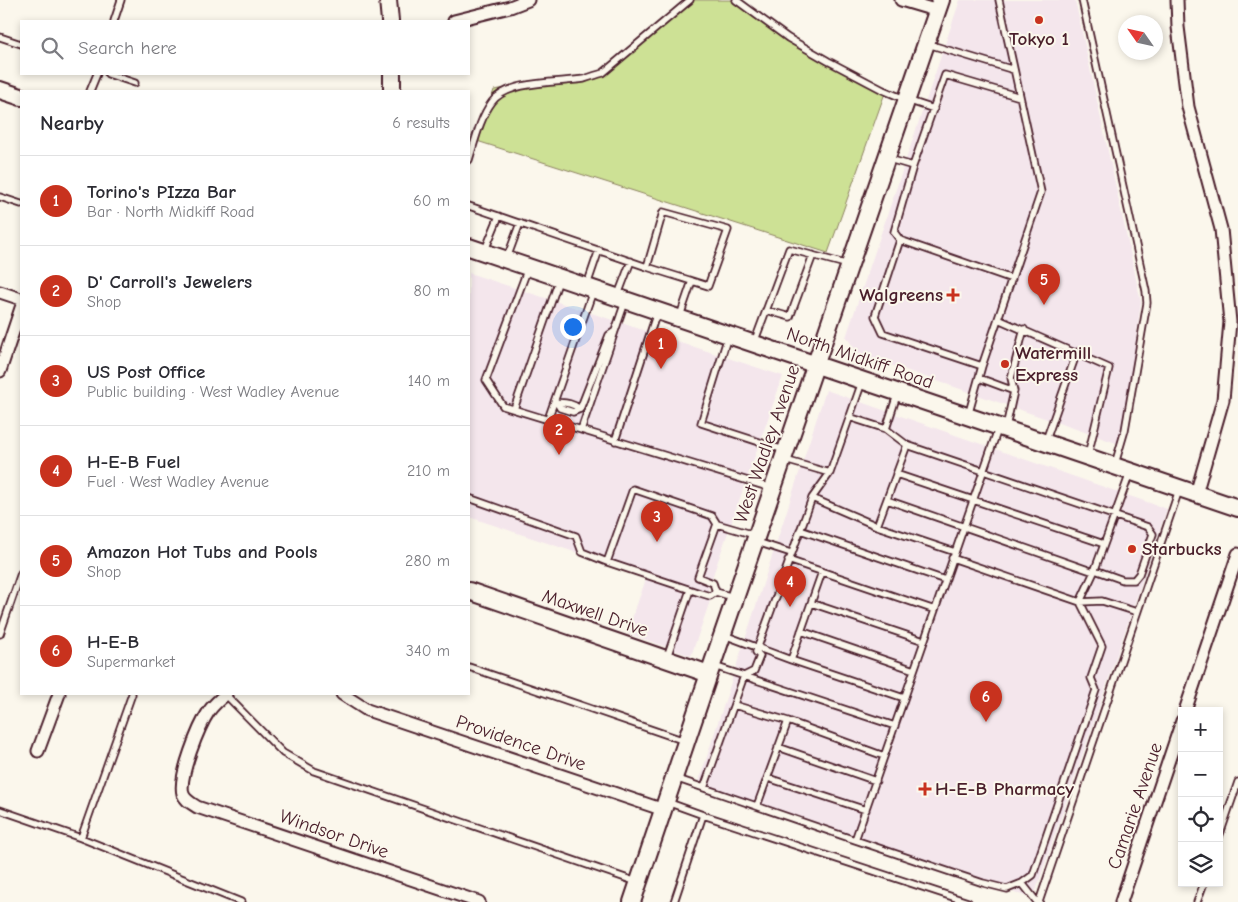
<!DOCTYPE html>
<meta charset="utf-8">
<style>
:root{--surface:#fff;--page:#f2f2f3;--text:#2b2b33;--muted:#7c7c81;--line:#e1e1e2;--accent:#c8321e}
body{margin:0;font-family:"Comic Neue",sans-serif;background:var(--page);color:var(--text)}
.controls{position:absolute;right:15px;bottom:15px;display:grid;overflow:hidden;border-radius:0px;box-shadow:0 2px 8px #0003}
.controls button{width:45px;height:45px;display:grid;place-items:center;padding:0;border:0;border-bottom:1px solid var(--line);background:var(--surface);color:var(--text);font:25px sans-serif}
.compass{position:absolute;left:1118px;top:15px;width:45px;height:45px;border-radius:50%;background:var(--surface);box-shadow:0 2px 8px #0003;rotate:304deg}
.you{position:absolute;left:572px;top:326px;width:18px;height:18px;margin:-12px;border:4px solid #fff;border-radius:50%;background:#1a73e8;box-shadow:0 0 0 8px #1a73e833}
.badge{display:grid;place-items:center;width:32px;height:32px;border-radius:50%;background:var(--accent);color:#fff;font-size:16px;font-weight:700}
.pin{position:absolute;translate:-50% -41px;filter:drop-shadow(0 1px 2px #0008)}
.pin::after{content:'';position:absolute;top:26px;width:18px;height:15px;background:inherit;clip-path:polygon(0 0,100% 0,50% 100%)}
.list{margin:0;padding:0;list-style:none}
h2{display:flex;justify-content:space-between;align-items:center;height:65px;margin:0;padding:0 20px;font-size:21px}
h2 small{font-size:16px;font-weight:400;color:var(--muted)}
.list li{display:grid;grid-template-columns:32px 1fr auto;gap:15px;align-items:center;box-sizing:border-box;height:90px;padding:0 20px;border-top:1px solid var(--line)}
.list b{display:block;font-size:19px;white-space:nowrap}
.list p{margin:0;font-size:16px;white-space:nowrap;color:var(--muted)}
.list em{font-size:16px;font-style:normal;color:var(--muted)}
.icon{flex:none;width:28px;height:28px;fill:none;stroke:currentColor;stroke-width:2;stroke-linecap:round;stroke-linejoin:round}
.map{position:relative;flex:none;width:1238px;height:902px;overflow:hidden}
.search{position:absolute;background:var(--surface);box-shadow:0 2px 8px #0003;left:20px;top:20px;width:450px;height:55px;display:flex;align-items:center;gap:12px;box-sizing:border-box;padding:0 18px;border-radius:0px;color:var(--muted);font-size:19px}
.panel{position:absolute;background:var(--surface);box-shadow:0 2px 8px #0003;left:20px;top:90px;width:450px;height:605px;border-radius:0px}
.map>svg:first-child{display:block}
.built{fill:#f4e6ec}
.green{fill:#cde195;stroke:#8c8060}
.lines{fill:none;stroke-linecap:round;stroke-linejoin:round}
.lane-casing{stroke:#4a1f2b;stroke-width:9}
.street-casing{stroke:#4a1f2b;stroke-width:15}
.secondary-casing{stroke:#4a1f2b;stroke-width:20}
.lane{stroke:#fbf7ec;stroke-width:5.5}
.street{stroke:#fbf7ec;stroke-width:11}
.secondary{stroke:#fbf7ec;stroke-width:16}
.poi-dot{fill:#c8321e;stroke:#fbf7ec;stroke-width:2}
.labels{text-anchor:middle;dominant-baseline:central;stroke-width:4;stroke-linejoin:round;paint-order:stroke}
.poi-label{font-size:19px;font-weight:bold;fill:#4a1f2b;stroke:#fbf7ec;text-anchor:start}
.street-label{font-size:19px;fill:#4a1f2b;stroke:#fbf7ec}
</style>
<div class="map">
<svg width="1238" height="902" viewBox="0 0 1238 902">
<rect width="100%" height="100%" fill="#fbf7ec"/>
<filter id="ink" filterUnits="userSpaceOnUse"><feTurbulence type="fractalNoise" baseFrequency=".02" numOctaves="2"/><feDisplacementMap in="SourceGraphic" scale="10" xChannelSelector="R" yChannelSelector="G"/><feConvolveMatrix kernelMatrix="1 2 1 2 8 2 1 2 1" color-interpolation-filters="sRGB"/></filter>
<g filter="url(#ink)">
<path class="built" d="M960,0H1075L1141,302L1122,445L859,354L846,337Z
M469,273L783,376L706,595L711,598L691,656L627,633L647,576L469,517Z
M826,390L1167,509L1033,899L698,784Z"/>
<path class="green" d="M689,0H741L792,39L886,90L828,253L477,141L494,90L603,72Z"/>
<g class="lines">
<defs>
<path id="lane" d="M736,0L788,38L828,61L883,90L907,100L934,109
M1082,0L1146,291L1147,303L1125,430L1115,464
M114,21L121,0
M0,37L21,44
M928,44L1014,70
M108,74L135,83
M90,91L97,74
M889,159L913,166L894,232L900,240L875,316L883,333L982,366L968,416
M469,160C475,141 480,118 492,102C508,80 559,83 584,79C590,77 596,75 603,73L690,0
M913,166L945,75L1020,97
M0,197L21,204
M469,206L647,267
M900,240L1012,279
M485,250L499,216
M507,258L520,223
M528,268L486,380L503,406L771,488
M587,285L599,250
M618,295L631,261
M766,310L790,317L813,255
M680,316L692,281L708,286L728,230L663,212L647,267L692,281
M998,319L1109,368L1088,455
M728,336L701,423L784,450
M754,343L789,249L849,265
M982,366L1041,192L999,0
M979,378L1014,391
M554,402C564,403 571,402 580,409L609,335L615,331
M557,403L560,408L573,412L580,409
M514,409L559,280
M849,417L886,429L897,395
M548,419L593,291
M1006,427L1014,391L1011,378L1024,329
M886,429L907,445L1148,527L1153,534L1139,574L1134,580H1123L1095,570
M581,430L625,302
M1046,440L1077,352
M615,441L657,312
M785,460L830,473
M896,474L1104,544
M469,498L576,536L582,552L607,562L633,489L712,516L717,524L755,535
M812,498L830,473L862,382
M887,500L1094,572
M717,524L698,577L713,583L716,592L733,597
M877,526L955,552
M800,530L945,580
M757,542L791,553
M952,558L1080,602L1094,572L1130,473
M788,560L935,610
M607,562L700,593L710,596L716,592
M811,603L924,641
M801,631L914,670
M0,634L21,573
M724,635L791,660L822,572
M667,657L690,590
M791,660L904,698
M714,666L895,726
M469,667L685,741
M225,694L283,753L314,771L637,882
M734,705L788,721L757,806
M788,721L884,756
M778,747L876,781
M675,778L855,840L998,429
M768,778L866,810
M704,788L744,676L754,671L760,656L756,652L812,498L877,526L907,445
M667,802L703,815L674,902
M0,810L81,838L241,902
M703,815L968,902
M1219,837L1238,782
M81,838L132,694
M855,840L983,883L1007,889L1022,883L1033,875L1096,690L1091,678L1102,646L1080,602L1102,601L1137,612
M1022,883L1037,902
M1039,902L1179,490
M1197,902L1204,883"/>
<path id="street" d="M901,0L938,11
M1177,0L1178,27L1188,107L1221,229L1230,322L1223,400L1196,494
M454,21L510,7L528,0
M0,292L21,299
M0,371L21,308
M226,694C220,699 214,704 209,711C199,726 178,777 183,794C185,800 191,803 197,807L479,902
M342,694L367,710L664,810
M1185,711L1238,554
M38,751L59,694
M1121,902L1182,721"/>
<path id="secondary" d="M388,0L390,21
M392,74V91
M0,90L21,97
M469,247L1238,508
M469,591L709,674
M632,902L709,674L941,0"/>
</defs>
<use href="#lane" class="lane-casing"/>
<use href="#street" class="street-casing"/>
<use href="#secondary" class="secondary-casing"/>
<use href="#lane" class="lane"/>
<use href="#street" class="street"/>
<use href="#secondary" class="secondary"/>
</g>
</g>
<g class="poi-dot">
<circle cx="1039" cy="20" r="5"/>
<path d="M950.5 287.5h5v5h5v5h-5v5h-5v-5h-5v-5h5z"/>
<circle cx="1005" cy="364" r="5"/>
<circle cx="1132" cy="549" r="5"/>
<path d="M922.5 781.5h5v5h5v5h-5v5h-5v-5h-5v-5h5z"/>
</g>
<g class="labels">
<g class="poi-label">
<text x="1039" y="39" text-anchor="middle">Tokyo 1</text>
<text x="943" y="295" text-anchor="end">Walgreens</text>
<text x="1015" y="353">Watermill<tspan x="1015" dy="22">Express</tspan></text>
<text x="1142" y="549">Starbucks</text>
<text x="935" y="789">H-E-B Pharmacy</text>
</g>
<g class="street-label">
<text transform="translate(860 358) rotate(19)">North Midkiff Road</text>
<text transform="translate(767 444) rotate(-71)">West Wadley Avenue</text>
<text transform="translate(595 613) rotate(19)">Maxwell Drive</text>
<text transform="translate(521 743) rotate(19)">Providence Drive</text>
<text transform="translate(1135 806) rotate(-71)">Camarie Avenue</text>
<text transform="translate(334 834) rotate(19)">Windsor Drive</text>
</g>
</g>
</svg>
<div class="controls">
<button>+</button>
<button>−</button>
<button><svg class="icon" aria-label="locate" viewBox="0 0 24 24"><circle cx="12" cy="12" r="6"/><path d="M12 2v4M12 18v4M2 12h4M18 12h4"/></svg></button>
<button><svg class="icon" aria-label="layers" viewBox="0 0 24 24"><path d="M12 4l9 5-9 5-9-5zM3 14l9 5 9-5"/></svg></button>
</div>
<svg class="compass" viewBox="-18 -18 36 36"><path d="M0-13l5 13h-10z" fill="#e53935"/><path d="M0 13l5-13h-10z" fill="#7c7c81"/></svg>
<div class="you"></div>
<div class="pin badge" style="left:661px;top:369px">1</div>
<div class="pin badge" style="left:559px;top:455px">2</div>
<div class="pin badge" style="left:657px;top:542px">3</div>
<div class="pin badge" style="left:790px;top:607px">4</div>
<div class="pin badge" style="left:1044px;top:305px">5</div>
<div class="pin badge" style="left:986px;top:722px">6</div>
<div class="search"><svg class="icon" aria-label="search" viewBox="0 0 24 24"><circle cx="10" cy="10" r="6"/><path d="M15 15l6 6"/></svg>Search here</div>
<section class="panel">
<h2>Nearby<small>6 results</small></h2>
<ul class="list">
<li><span class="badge">1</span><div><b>Torino's PIzza Bar</b><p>Bar · North Midkiff Road</p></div><em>60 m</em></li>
<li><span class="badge">2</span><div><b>D' Carroll's Jewelers</b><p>Shop</p></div><em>80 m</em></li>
<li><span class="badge">3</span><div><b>US Post Office</b><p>Public building · West Wadley Avenue</p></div><em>140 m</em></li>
<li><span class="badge">4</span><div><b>H-E-B Fuel</b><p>Fuel · West Wadley Avenue</p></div><em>210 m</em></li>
<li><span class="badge">5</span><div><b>Amazon Hot Tubs and Pools</b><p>Shop</p></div><em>280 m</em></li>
<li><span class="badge">6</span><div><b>H-E-B</b><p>Supermarket</p></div><em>340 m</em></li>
</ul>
</section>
</div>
